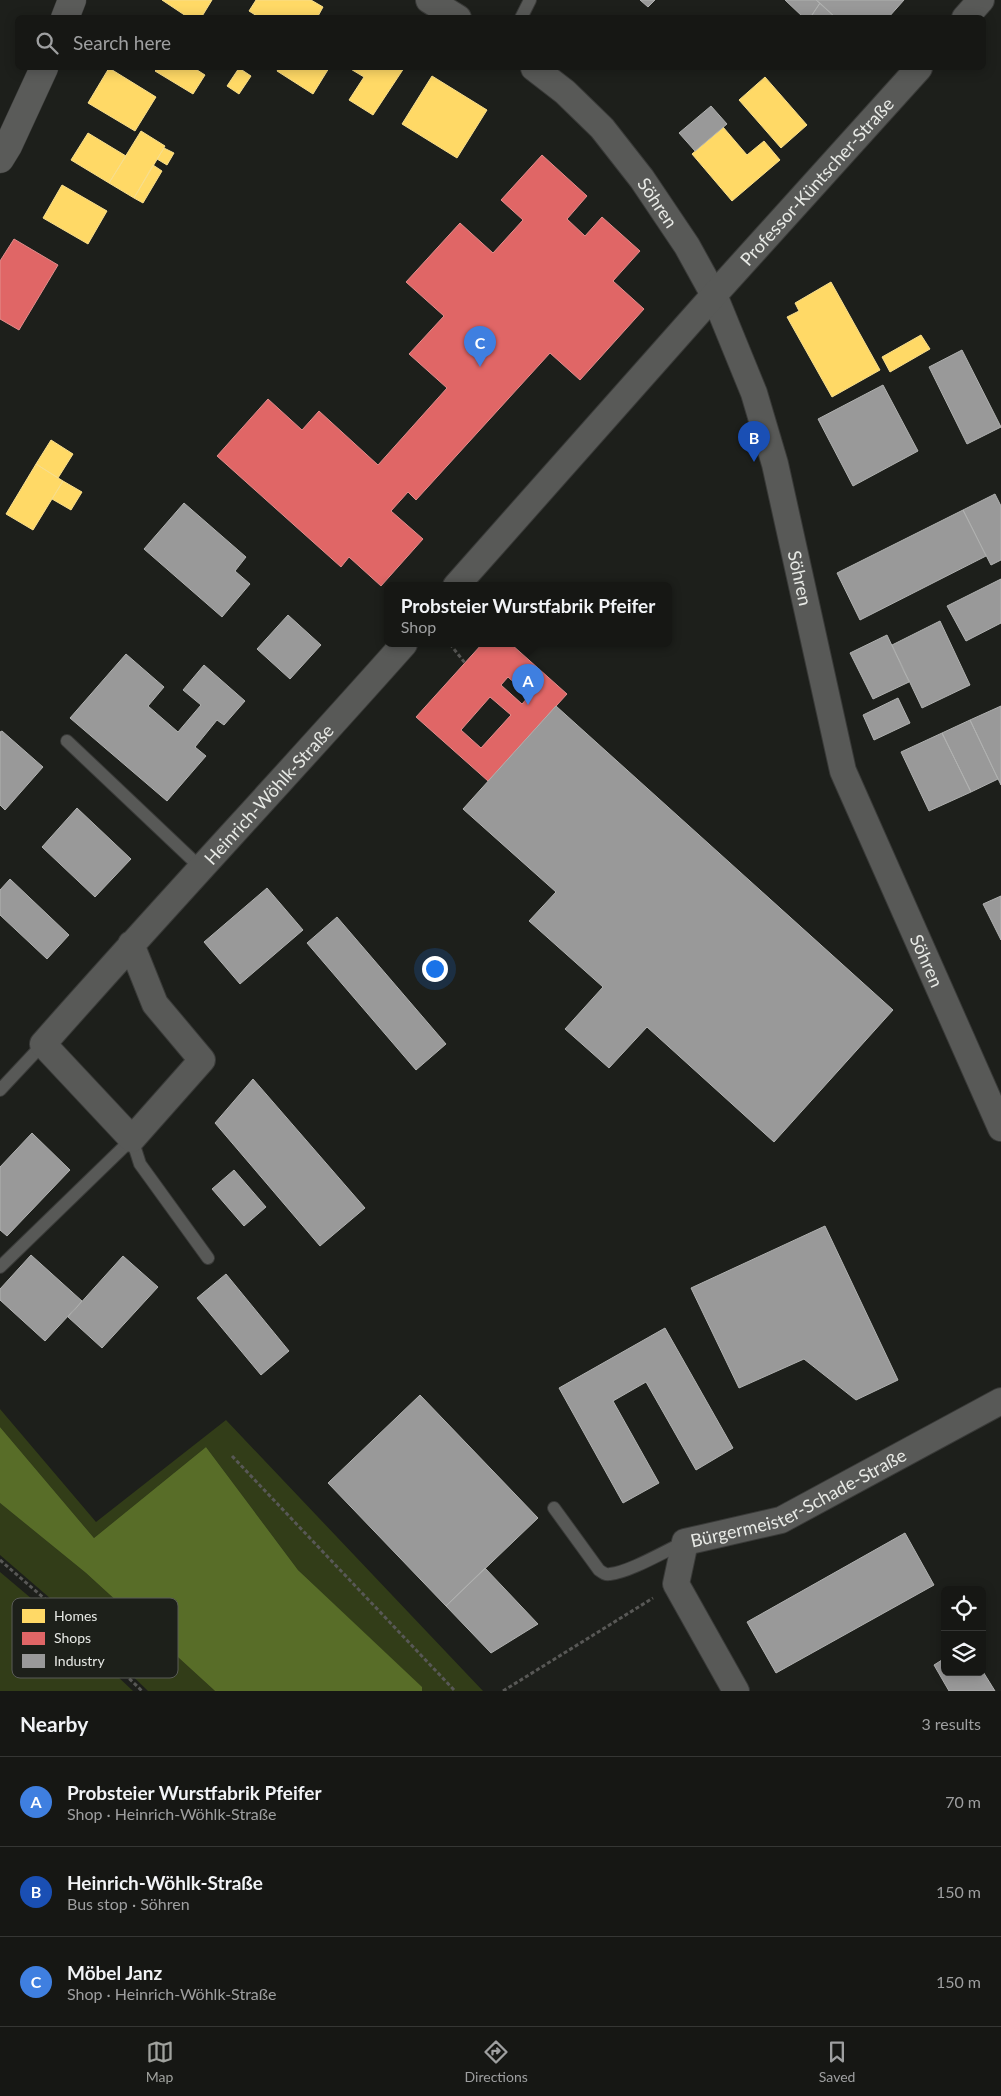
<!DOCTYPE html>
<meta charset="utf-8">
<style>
:root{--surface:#161714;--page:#232422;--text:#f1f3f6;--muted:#9e9fa0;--line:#353634;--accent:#a0a29e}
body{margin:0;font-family:Lato,sans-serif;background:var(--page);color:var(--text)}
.controls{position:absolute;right:15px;bottom:15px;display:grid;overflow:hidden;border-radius:8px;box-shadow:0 2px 12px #0003}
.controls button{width:45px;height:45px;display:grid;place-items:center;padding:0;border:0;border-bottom:1px solid var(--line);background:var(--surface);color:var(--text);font:25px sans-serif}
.you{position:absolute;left:434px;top:968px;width:18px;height:18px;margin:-12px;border:4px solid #fff;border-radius:50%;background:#1a73e8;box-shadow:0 0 0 8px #1a73e833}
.badge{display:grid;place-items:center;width:32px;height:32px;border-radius:50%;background:var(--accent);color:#fff;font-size:16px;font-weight:700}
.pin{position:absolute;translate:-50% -41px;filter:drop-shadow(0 1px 2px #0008)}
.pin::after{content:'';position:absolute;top:26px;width:18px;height:15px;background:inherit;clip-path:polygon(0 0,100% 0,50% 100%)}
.popup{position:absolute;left:384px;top:582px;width:288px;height:65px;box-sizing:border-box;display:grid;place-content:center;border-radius:8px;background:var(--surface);filter:drop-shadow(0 1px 4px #0005);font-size:16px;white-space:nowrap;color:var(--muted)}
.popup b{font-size:19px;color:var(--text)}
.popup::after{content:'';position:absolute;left:50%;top:100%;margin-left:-10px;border:10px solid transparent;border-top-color:var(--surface)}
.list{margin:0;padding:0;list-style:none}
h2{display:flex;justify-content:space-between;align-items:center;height:65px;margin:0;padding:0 20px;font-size:21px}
h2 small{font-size:16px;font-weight:400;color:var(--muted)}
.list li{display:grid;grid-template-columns:32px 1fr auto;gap:15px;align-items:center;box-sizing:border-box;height:90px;padding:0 20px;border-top:1px solid var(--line)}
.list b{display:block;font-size:19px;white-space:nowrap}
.list p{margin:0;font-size:16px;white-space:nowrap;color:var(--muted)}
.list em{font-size:16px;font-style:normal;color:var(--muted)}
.icon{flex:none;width:28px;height:28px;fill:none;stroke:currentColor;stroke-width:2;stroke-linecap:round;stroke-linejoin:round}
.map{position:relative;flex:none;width:1001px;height:1691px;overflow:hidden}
.search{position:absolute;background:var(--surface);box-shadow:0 2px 12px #0003;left:15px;right:15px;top:15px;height:55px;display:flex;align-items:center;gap:12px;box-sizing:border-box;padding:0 18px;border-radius:8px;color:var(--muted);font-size:19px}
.sheet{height:335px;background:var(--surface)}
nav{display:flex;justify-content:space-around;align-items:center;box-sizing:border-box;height:70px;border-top:1px solid var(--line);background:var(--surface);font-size:14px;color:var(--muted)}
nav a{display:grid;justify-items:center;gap:2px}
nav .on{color:var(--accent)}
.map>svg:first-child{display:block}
.green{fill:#323d18}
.water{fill:#586d28}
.homes{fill:#ffd966;stroke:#f8de8c}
.shops{fill:#e06666;stroke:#e28d8c;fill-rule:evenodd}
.industry{fill:#999;stroke:#b0b1b0}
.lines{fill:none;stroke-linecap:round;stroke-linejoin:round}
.lane-casing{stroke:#393a38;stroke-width:14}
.street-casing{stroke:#393a38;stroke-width:28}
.secondary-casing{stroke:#393a38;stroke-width:29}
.path{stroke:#585856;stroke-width:3;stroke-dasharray:4 2.5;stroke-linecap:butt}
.lane{stroke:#585957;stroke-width:12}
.street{stroke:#585957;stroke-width:26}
.secondary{stroke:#5a5b59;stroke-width:28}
.labels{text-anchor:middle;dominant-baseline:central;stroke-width:5;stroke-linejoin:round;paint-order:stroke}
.street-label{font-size:18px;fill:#e7e9e5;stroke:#1d201a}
.key{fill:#1d201a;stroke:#5a5c57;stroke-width:1}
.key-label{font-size:14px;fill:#e7e9e5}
</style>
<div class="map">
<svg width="1001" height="1691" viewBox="0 0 1001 1691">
<rect width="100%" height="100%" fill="#1d1f1b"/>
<path class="green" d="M0,1409L96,1522L226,1420L483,1691H422L421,1687L298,1570L206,1447L94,1538L0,1427Z
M0,1503L86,1573L215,1691H148L73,1618L0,1555Z
M0,1572L64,1626L133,1691H0Z"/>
<path class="water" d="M0,1427L94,1538L206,1447L298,1570L422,1687V1691H215L86,1573L0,1503Z"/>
<path class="homes" d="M162,0H212L201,18H189Z
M256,0H311L323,7L317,18H260L249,11Z
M109,68L156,97L135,131L88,103Z
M158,68H194L205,75L193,94L155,71Z
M239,68L251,76L239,94L227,86Z
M279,68H329L313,94L277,71Z
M349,68H404L373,115L349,100L364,77Z
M432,76L487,110L457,158L402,124Z
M765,77L807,125L781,148L739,100Z
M723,127L747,155L764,141L780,160L732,201L692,154Z
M141,131L165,146L134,198L109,183Z
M88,133L126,156L109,183L71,160Z
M164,148L174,153L167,165L157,159Z
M153,165L162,171L143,203L134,198Z
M62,185L107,211L88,244L43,218Z
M831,282L880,370L832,397L787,317L799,311L795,303Z
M921,335L930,349L890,372L882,357Z
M51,440L73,454L58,478L36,464Z
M36,464L63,481L33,530L6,514Z
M63,481L82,492L71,510L52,499Z"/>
<path class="shops" d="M542,155L587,196L567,219L585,236L602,217L640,251L613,281L644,309L580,380L550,353L416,500L408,492L391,511L423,539L381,586L349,557L341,567L217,456L268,399L302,430L319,411L378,465L447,388L409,354L444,316L406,282L460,223L493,253L523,220L501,200Z
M14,239L58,265L19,330L0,319V261Z
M482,644H511L567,694L488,781L416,717ZM508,677L529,696L522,704L501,685ZM490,697L511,715L481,748L461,730Z"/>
<path class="industry" d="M640,0H655L648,7Z
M785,0H816L820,3L810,18H804Z
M816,0H904L888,18H836Z
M820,3L836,18H810Z
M711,106L727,124L695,151L679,133Z
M962,350L1001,427L967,444L929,367Z
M883,385L918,451L853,486L818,419Z
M995,494L1001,506V560L991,565L963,510Z
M184,503L246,557L235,571L250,584L222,617L144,549Z
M963,510L986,556L860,620L837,573Z
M1001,579V623L966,641L947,606Z
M288,615L321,645L290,679L257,649Z
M940,621L970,685L922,708L892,645Z
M887,635L909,682L873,699L850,653Z
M126,654L164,687L148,706L178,732L201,705L183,690L204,665L245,701L224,725L217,720L195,747L206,756L167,801L70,718Z
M898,698L910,723L874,740L863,715Z
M556,706L893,1010L774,1142L647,1027L609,1068L565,1029L603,987L529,921L556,892L463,809Z
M1001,706V785L970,720Z
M970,720L998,779L971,792L942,733Z
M2,731L43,767L5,810L0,805V732Z
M942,733L971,792L929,811L901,752Z
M77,808L131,859L95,897L42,847Z
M10,879L69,935L47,959L0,915V890Z
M267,888L303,930L240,984L204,942Z
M1001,896V940L983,904Z
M337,917L446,1044L416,1070L307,943Z
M253,1079L365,1208L320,1246L215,1123Z
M32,1133L70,1170L7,1236L0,1230V1167Z
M234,1170L266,1207L244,1226L212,1189Z
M825,1226L898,1380L856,1400L804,1359L739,1388L691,1288Z
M31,1255L82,1301L45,1341L0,1300V1289Z
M123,1256L158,1287L102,1348L68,1317Z
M226,1274L289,1351L261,1375L197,1298Z
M665,1328L733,1448L696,1470L646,1382L613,1401L659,1483L623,1503L559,1388Z
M420,1395L538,1518L446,1606L328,1483Z
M905,1533L934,1585L776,1673L747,1622Z
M485,1568L538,1624L491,1653L446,1606Z
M945,1658V1672H982V1670L995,1691H949L934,1665Z"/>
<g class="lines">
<defs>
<path id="lane" d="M521,18L530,0
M67,741L201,868
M0,1090L43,1044
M0,1267L132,1139L140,1164L208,1258
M554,1508L599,1570C603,1573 606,1575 610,1574C630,1572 665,1551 685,1542"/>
<g id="street">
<path d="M429,0L458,18"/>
<path d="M965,18L981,0"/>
<path id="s1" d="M534,68L565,92L602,128L642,179L687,246L714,295L754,393L775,464L843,771L1001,1128"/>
<path id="s2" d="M456,586L714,295L919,68"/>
<path id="s3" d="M131,944L155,1004L202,1060L132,1139L43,1044C162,909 285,778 404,644"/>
<path id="s4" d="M736,1691L676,1584L685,1542L781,1520L1001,1401"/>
</g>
<path id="secondary" d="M65,18L72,0
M0,159L8,146L44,68"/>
</defs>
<use href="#lane" class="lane-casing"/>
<use href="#street" class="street-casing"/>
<use href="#secondary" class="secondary-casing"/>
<path class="path" d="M450,644L465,663
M232,1456L455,1691
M0,1560L68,1619L142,1691
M503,1691L653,1598"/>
<use href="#lane" class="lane"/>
<use href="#street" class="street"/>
<use href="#secondary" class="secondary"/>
</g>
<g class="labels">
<g class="street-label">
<text stroke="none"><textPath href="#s2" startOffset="542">Professor-Küntscher-Straße</textPath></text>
<text stroke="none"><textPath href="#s1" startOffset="184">Söhren</textPath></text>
<text stroke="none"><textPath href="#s1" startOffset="589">Söhren</textPath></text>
<text stroke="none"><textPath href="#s3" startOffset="710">Heinrich-Wöhlk-Straße</textPath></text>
<text stroke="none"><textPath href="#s1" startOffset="994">Söhren</textPath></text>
<text stroke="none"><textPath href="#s4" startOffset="288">Bürgermeister-Schade-Straße</textPath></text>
</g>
</g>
<rect x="12" y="1598" width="166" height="80" rx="8" class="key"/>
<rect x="22" y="1609" width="23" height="14" fill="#ffd966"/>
<rect x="22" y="1632" width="23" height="13" fill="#e06666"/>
<rect x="22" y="1654" width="23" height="14" fill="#999"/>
<g class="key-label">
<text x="54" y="1621">Homes</text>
<text x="54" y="1643">Shops</text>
<text x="54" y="1666">Industry</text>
</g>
</svg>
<div class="controls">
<button><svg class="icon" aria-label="locate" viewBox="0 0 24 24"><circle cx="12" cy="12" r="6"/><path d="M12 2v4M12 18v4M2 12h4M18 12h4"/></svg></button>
<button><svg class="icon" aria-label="layers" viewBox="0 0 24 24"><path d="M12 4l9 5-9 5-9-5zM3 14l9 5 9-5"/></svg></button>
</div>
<div class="you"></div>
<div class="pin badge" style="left:528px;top:705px;background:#3f7fe0">A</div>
<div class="popup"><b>Probsteier Wurstfabrik Pfeifer</b>Shop</div>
<div class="pin badge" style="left:754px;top:462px;background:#1a4fb4">B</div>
<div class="pin badge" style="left:480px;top:367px;background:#3f7fe0">C</div>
<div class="search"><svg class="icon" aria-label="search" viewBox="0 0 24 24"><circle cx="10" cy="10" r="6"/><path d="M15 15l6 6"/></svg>Search here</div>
</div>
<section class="sheet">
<h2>Nearby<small>3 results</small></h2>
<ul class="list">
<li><span class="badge" style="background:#3f7fe0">A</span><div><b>Probsteier Wurstfabrik Pfeifer</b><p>Shop · Heinrich-Wöhlk-Straße</p></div><em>70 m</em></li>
<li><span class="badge" style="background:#1a4fb4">B</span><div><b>Heinrich-Wöhlk-Straße</b><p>Bus stop · Söhren</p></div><em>150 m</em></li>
<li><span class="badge" style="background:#3f7fe0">C</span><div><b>Möbel Janz</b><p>Shop · Heinrich-Wöhlk-Straße</p></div><em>150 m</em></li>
</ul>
</section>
<nav>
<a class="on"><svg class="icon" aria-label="map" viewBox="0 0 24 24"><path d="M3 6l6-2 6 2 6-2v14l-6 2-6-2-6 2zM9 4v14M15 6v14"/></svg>Map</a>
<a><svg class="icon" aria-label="directions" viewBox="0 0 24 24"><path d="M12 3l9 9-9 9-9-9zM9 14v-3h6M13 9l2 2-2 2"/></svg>Directions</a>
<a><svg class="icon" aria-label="saved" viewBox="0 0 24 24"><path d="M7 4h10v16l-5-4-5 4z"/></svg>Saved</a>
</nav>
